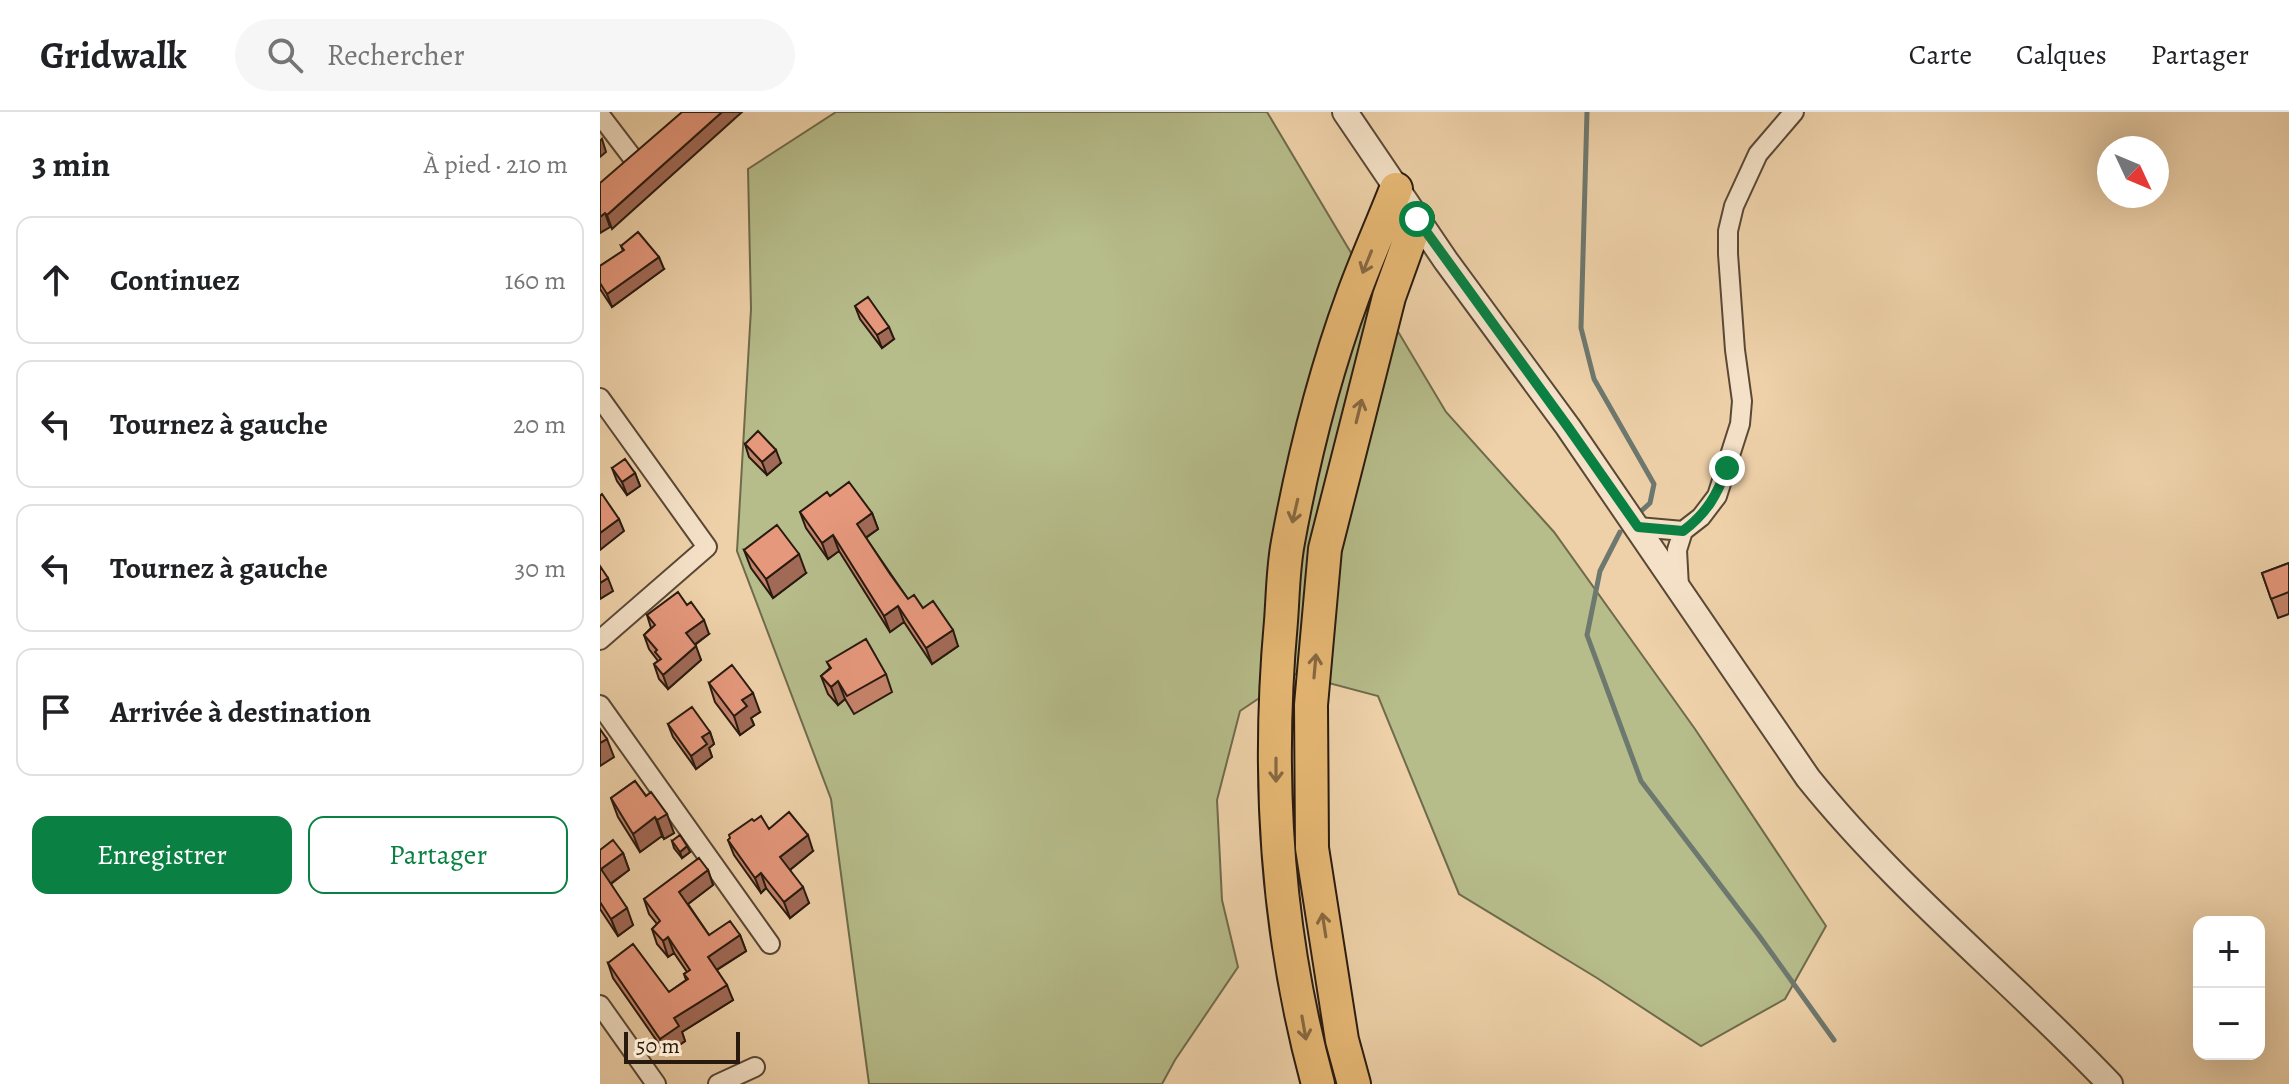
<!DOCTYPE html>
<html lang="fr">
<meta charset="utf-8">
<style>
:root{--surface:#fff;--page:#f6f6f6;--text:#202124;--muted:#757577;--line:#e0e0e0;--accent:#0b8043}
body{margin:0;font-family:Alegreya,serif;background:var(--page);color:var(--text)}
.controls{position:absolute;right:24px;bottom:24px;display:grid;overflow:hidden;border-radius:16px;box-shadow:0 8px 32px #0002}
.controls button{width:72px;height:72px;display:grid;place-items:center;padding:0;border:0;border-bottom:2px solid var(--line);background:var(--surface);color:var(--text);font:40px sans-serif}
.compass{position:absolute;left:1497px;top:24px;width:72px;height:72px;border-radius:50%;background:var(--surface);box-shadow:0 8px 32px #0002;rotate:134deg}
.scale{position:absolute;left:24px;bottom:20px;width:116px;box-sizing:border-box;padding-left:8px;border:4px solid #281a0f;border-top:0;font-size:22px;line-height:28px;white-space:nowrap;color:#281a0f;-webkit-text-stroke:6px #f4e1c7;paint-order:stroke}
.stop{position:absolute;width:24px;height:24px;margin:-18px;border:6px solid #0b8043;border-radius:50%;background:#fff}
.stop.end{background:#0b8043;border-color:#fff;box-shadow:0 2px 8px #0008}
.list{margin:0;padding:0;list-style:none}
h2{display:flex;justify-content:space-between;align-items:center;height:104px;margin:0;padding:0 32px;font-size:34px}
h2 small{font-size:26px;font-weight:400;color:var(--muted)}
.list li{display:grid;grid-template-columns:52px 1fr auto;gap:24px;align-items:center;box-sizing:border-box;height:128px;margin:0 16px 16px;padding:0 16px;border:2px solid var(--line);border-radius:16px}
.list b{display:block;font-size:30px;white-space:nowrap}
.list em{font-size:26px;font-style:normal;color:var(--muted)}
.actions{display:flex;gap:16px;padding:24px 32px}
.actions a{flex:1;padding:18px 0;border:2px solid var(--accent);border-radius:16px;text-align:center;font-size:28px;color:var(--accent)}
.actions .main{background:var(--accent);color:#fff}
.icon{flex:none;width:44px;height:44px;fill:none;stroke:currentColor;stroke-width:2;stroke-linecap:round;stroke-linejoin:round}
.map{position:relative;flex:none;width:1689px;height:972px;overflow:hidden}
header{display:flex;align-items:center;gap:48px;box-sizing:border-box;height:112px;padding:0 40px;background:var(--surface);border-bottom:2px solid var(--line)}
header strong{font-size:38px}
nav{display:flex;gap:44px;margin-inline-start:auto;font-size:28px}
.search{width:560px;height:72px;background:var(--page);display:flex;align-items:center;gap:20px;box-sizing:border-box;padding:0 28px;border-radius:44px;color:var(--muted);font-size:30px}
main{display:flex}
aside{flex:1;background:var(--surface)}
.map>svg:first-child{display:block}
.green{fill:#b6bc8a;stroke:#6f6b4c;stroke-width:2}
.lines{fill:none;stroke-linecap:round;stroke-linejoin:round}
.stream{stroke:#6d786f;stroke-width:5}
.minor-casing{stroke:#5a4836;stroke-width:22}
.tertiary-casing{stroke:#5a4836;stroke-width:28}
.trunk-casing{stroke:#281a0f;stroke-width:36}
.minor{stroke:#f4e1c7;stroke-width:18}
.tertiary{stroke:#f4e1c7;stroke-width:24}
.trunk{stroke:#e7b874;stroke-width:32}
.wall{fill:#c6836b;stroke:#281a0f;stroke-width:2}
.shaded-wall{fill:#a16a57;stroke:#281a0f;stroke-width:2}
.building{fill:#e6987c;stroke:#281a0f;stroke-width:2}
.oneway{stroke:#886942}
.route{stroke:#0b8043;stroke-width:10}
</style>
<header>
<strong>Gridwalk</strong>
<div class="search"><svg class="icon" aria-label="search" viewBox="0 0 24 24"><circle cx="10" cy="10" r="6"/><path d="M15 15l6 6"/></svg>Rechercher</div>
<nav><a>Carte</a><a>Calques</a><a>Partager</a></nav>
</header>
<main>
<aside>
<h2>3 min<small>À pied · 210 m</small></h2>
<ul class="list">
<li><svg class="icon" aria-label="ahead" viewBox="0 0 24 24"><path d="M12 20V5M6 11l6-6 6 6"/></svg><div><b>Continuez</b></div><em>160 m</em></li>
<li><svg class="icon" aria-label="left" viewBox="0 0 24 24"><path d="M17 20v-9H6M10 6l-5 5 5 5"/></svg><div><b>Tournez à gauche</b></div><em>20 m</em></li>
<li><svg class="icon" aria-label="left" viewBox="0 0 24 24"><path d="M17 20v-9H6M10 6l-5 5 5 5"/></svg><div><b>Tournez à gauche</b></div><em>30 m</em></li>
<li><svg class="icon" aria-label="arrive" viewBox="0 0 24 24"><path d="M6 21V4h12l-3 4 3 4H6"/></svg><div><b>Arrivée à destination</b></div></li>
</ul>
<div class="actions"><a class="main">Enregistrer</a><a>Partager</a></div>
</aside>
<div class="map">
<svg width="1689" height="972" viewBox="0 0 1689 972">
<rect width="100%" height="100%" fill="#eed1a9"/>
<filter id="stains"><feTurbulence type="fractalNoise" baseFrequency=".0025" numOctaves="4"/><feColorMatrix values="0 0 0 0 .2 0 0 0 0 .09 0 0 0 0 .02 0 0 0 .5 -.17"/></filter>
<radialGradient id="worn" r=".72"><stop offset=".6" stop-color="#630" stop-opacity="0"/><stop offset="1" stop-color="#630" stop-opacity=".3"/></radialGradient>
<path class="green" d="M236,0H667L846,300L954,420L1095,617L1226,814L1185,887L1101,934L997,866L859,782L778,584L695,562L640,599L617,688L622,788L638,855L575,948L562,972H269L231,687L137,439L151,197L148,57Z"/>
<g class="lines">
<path class="stream" d="M987,0L981,216L994,267L1054,372L1050,391L1038,402
M1020,420L1000,459L987,523L1041,669L1160,825L1234,928"/>
<defs>
<path id="minor" d="M0,3L32,45
M0,286L107,435L0,528
M1038,415L1083,419L1101,405L1117,384L1140,312L1142,289L1135,238L1128,142V119L1134,94L1158,42L1194,0
M1079,475L1077,438L1083,419
M0,593L170,832
M0,893L56,972
M118,972L155,955"/>
<path id="tertiary" d="M745,0L846,149L968,315L1208,666C1298,778 1411,868 1510,972"/>
<path id="trunk" d="M718,972C677,822 667,663 681,509C683,483 683,456 688,430C703,348 724,263 753,184C766,148 782,113 796,77
M754,972L742,928L712,736L711,593L725,437L789,185L817,107"/>
</defs>
<use href="#minor" class="minor-casing"/>
<use href="#tertiary" class="tertiary-casing"/>
<use href="#trunk" class="trunk-casing"/>
<use href="#minor" class="minor"/>
<use href="#tertiary" class="tertiary"/>
<use href="#trunk" class="trunk"/>
</g>
<path class="wall" d="M21,134L64,157L12,195L0,177V154L23,139Z
M255,194L294,227L282,236L260,207Z
M145,332L181,351L167,363L149,345Z
M12,356L35,361L40,374L27,383L17,369Z
M230,384L272,401L278,417L266,426L308,487L323,496L358,534L332,552L304,510L290,520L239,439L228,447L206,416L200,400Z
M144,438L206,461L173,486L151,456Z
M1689,451V502L1678,506L1662,461Z
M47,503L109,522L95,533L101,548L68,577L59,567L54,552L58,549L49,537L44,523L51,516Z
M227,550L286,562L292,580L254,602L245,587L238,593L228,582L221,564L230,556Z
M109,571L160,600L151,606L154,613L140,623L115,590Z
M68,612L110,620L114,632L109,636L112,645L96,657L73,625Z
M35,669L74,721L64,727L62,724L40,740L18,705L11,686Z
M154,709L213,739L190,758L209,791L190,806L166,776L161,781L134,743L128,728Z
M72,729L90,740L82,746L74,736Z
M0,738L23,741L29,758L11,772L33,813L18,824L0,797Z
M108,758L113,773L88,792L109,823H140L146,839L117,858L133,888L82,920L85,929L66,942L13,866L8,851L69,880L86,868L84,862L87,860L74,841L68,845L57,832L52,817L57,812L49,802L44,787Z"/>
<path class="shaded-wall" d="M122,0H142L12,117L7,103Z
M2,27L6,40L0,45V29Z
M5,101L10,115L0,121V105Z
M59,145L64,157L12,195L7,182Z
M289,215L294,227L282,236L277,223Z
M176,338L181,351L167,363L162,350Z
M35,361L40,374L27,383L22,370Z
M272,401L278,417L262,428L257,412Z
M19,407L24,419L0,438V421Z
M233,423L239,439L228,447L222,431Z
M199,442L206,461L173,486L166,467Z
M8,466L13,479L0,487V471Z
M298,494L304,510L290,520L284,504Z
M104,508L109,522L91,535L86,521Z
M353,518L358,534L332,552L326,536Z
M96,534L101,548L68,577L63,563Z
M238,569L245,587L238,593L231,575Z
M153,581L160,600L151,606L154,613L140,623L134,604L142,588Z
M110,620L114,632L109,636L112,645L96,657L91,644L102,625Z
M7,627L14,645L0,654V631Z
M67,702L74,721L64,727L57,708Z
M55,705L62,724L40,740L33,722Z
M208,723L213,739L186,761L180,745Z
M87,734L90,740L82,746L80,740Z
M23,741L29,758L7,774L1,757Z
M108,758L113,773L84,795L79,780Z
M161,761L166,776L161,781L155,766Z
M203,775L209,791L190,806L184,790Z
M27,796L33,813L18,824L11,807Z
M140,823L146,839L113,860L108,845Z
M68,825L74,841L68,845L63,829Z
M127,873L133,888L82,920L85,929L66,942L60,927L74,906Z"/>
<path class="building" d="M82,0H122L7,103L5,101L0,105V71Z
M38,120L59,145L7,182L0,171V154L24,138L21,134Z
M268,185L289,215L277,223L255,194Z
M158,319L176,338L162,350L145,332Z
M25,347L35,361L22,370L12,356Z
M249,370L272,401L257,412L290,462L308,487L314,483L323,496L333,489L353,518L326,536L298,494L284,504L233,423L222,431L200,400L227,380L230,384Z
M2,382L19,407L0,421V384Z
M177,413L199,442L166,467L144,438Z
M1689,451V480L1671,487L1662,461Z
M0,454L8,466L0,471Z
M78,480L87,493L91,490L104,508L86,521L96,534L63,563L54,552L61,547L55,540L57,538L44,523L55,513L47,503Z
M266,527L286,562L247,584L238,569L231,575L221,564L231,556L227,550Z
M132,553L153,581L142,588L147,594L134,604L109,571Z
M92,595L110,620L102,625L107,632L91,644L68,612Z
M0,617L7,627L0,631Z
M35,669L46,684L51,680L67,702L57,708L55,705L33,722L11,686Z
M189,700L208,723L180,745L203,775L184,790L161,761L155,766L128,728L130,726L129,723L152,707L154,709L161,704L169,717Z
M80,723L87,734L80,740L72,729Z
M13,728L23,741L1,757L27,796L11,807L0,790V738Z
M99,746L108,758L79,780L109,823L130,809L140,823L108,845L127,873L74,906L79,914L60,927L8,851L33,832L69,880L88,867L84,862L90,858L68,825L63,829L52,817L60,809L44,787Z"/>
<defs><path id="oneway-shaft" d="M-6 0H5M1.5-3L5.5 0L1.5 3" fill="none" stroke-width="1.6" stroke-linecap="round" stroke-linejoin="round" transform="scale(2)"/></defs>
<g class="oneway">
<use href="#oneway-shaft" transform="translate(767 150) rotate(112)"/>
<use href="#oneway-shaft" transform="translate(759 299) rotate(-76)"/>
<use href="#oneway-shaft" transform="translate(695 399) rotate(103)"/>
<use href="#oneway-shaft" transform="translate(715 554) rotate(-85)"/>
<use href="#oneway-shaft" transform="translate(676 658) rotate(90)"/>
<use href="#oneway-shaft" transform="translate(724 813) rotate(-99)"/>
<use href="#oneway-shaft" transform="translate(704 916) rotate(80)"/>
</g>
<g class="lines">
<path class="route" d="M817,107L968,315L1038,415L1083,419C1107,401 1117,383 1127,356"/>
</g>
<rect width="100%" height="100%" filter="url(#stains)"/>
<rect width="100%" height="100%" fill="url(#worn)"/>
</svg>
<div class="controls">
<button>+</button>
<button>−</button>
</div>
<svg class="compass" viewBox="-18 -18 36 36"><path d="M0-13l5 13h-10z" fill="#e53935"/><path d="M0 13l5-13h-10z" fill="#757577"/></svg>
<div class="scale">50 m</div>
<div class="stop" style="left:817px;top:107px"></div>
<div class="stop end" style="left:1127px;top:356px"></div>
</div>
</main>
